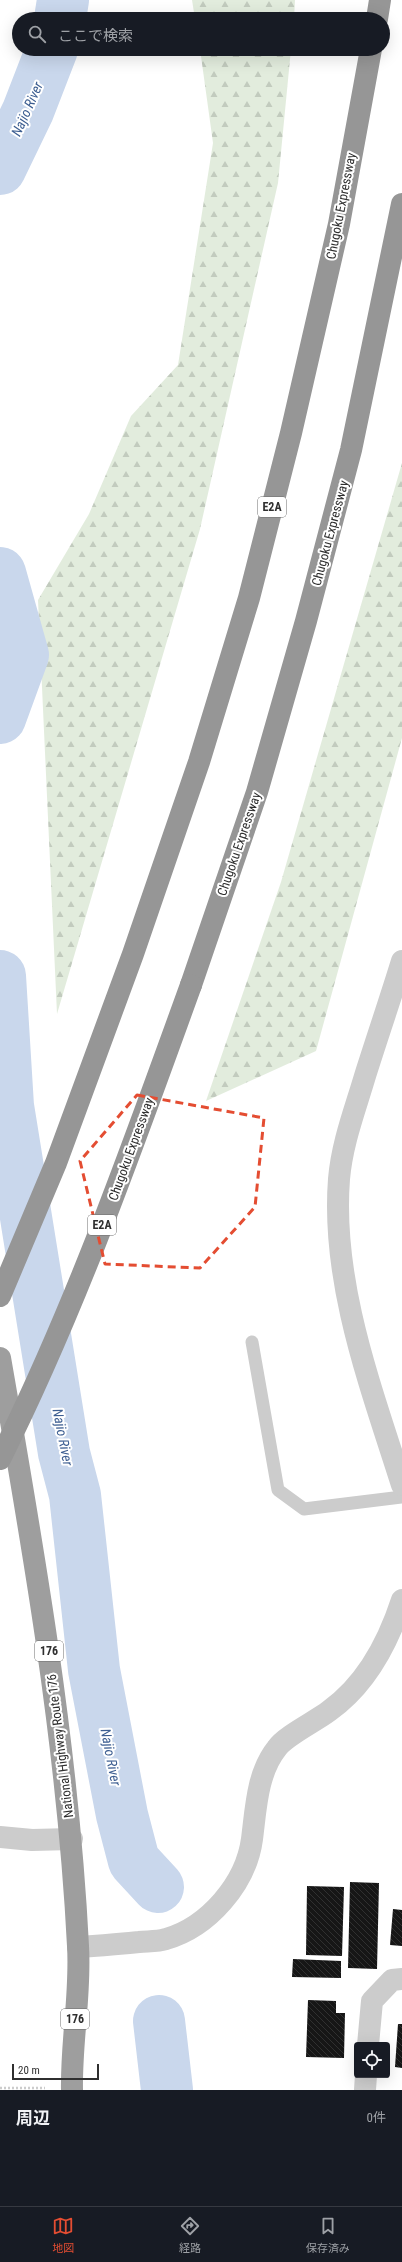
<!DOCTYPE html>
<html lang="ja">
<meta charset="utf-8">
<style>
:root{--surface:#171b24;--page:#20242c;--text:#f1f3f6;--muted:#9ea1a6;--line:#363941;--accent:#e44d32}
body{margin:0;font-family:"Roboto Condensed","Noto Sans JP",sans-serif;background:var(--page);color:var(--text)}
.controls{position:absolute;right:12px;bottom:12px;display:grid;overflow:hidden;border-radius:4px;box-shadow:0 4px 16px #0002}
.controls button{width:36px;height:36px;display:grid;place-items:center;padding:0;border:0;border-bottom:1px solid var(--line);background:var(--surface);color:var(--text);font:20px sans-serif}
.scale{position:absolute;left:12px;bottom:10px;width:87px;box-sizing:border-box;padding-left:4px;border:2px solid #2f2f2f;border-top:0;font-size:11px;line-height:14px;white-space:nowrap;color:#2f2f2f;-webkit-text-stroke:3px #fff;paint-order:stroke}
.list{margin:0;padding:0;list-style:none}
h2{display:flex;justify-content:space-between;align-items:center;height:52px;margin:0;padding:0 16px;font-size:17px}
h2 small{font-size:13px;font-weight:400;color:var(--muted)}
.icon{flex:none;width:22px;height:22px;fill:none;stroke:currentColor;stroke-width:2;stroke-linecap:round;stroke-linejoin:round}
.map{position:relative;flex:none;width:402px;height:2090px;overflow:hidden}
.search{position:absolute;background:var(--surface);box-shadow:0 4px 16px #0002;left:12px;right:12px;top:12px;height:44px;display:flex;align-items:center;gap:10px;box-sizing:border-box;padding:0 14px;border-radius:22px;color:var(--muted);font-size:15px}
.sheet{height:116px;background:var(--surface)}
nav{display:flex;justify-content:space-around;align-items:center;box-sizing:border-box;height:56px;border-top:1px solid var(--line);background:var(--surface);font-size:11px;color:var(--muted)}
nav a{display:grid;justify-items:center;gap:2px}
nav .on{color:var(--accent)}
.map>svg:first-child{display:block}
.forest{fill:url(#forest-firs)}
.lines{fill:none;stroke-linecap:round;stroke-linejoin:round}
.stream{stroke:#c9d7ec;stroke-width:9}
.river{stroke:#c9d7ec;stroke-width:52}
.building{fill:url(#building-back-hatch)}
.path{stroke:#ccc;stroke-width:2.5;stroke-dasharray:2 2;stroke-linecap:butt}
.service{stroke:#ccc;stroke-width:13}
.minor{stroke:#ccc;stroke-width:22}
.tertiary{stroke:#ccc;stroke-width:22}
.trunk{stroke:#9e9e9e;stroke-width:22}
.motorway{stroke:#969696;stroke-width:22}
.motorway-bridge{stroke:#969696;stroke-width:22}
.marked{fill:none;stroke:#e44d32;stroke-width:3;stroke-dasharray:8 5;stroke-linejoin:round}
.labels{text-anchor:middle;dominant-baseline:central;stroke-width:4;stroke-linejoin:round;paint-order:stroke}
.shield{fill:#fff;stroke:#6d6d6d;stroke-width:1}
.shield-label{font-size:12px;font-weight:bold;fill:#2f2f2f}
.street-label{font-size:13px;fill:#2f2f2f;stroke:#fff}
.water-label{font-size:14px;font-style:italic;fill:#3d5e91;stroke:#fff}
</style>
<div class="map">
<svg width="402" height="2090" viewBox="0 0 402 2090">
<defs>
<pattern id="forest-firs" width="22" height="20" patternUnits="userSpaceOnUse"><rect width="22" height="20" fill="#e2ecdd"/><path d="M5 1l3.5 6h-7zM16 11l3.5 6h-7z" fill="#c2cbbe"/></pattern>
<pattern id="building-back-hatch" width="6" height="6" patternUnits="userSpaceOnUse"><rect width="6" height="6" fill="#161616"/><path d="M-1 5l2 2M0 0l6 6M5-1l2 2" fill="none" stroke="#303030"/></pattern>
</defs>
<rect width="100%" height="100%" fill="#fff"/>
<path class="forest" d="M192,0H295L294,19H195Z
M200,49H291L278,183L200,529L57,1014L38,600L89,514L131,416L178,365L213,143Z
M402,463V738L316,1051L206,1101L281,882Z"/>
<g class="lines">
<path class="stream" d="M0,580H2"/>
<path class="river" d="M60,19L63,0
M0,169L28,111L52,49
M0,573L23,655L0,718
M0,976L8,1106L64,1453L75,1495L94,1670L122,1815L134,1861L158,1887
M159,2021L167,2090"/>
</g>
<path class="building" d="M350,1882L379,1883L377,1969L348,1968Z
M307,1886L344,1887L342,1956L306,1955Z
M393,1909L402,1910V1946L390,1945Z
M293,1959L341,1961V1978L292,1977Z
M308,2000L336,2001V2013H345L344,2058L306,2057Z
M398,2024H402V2068L395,2067Z"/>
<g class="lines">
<path class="path" d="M0,2088H45"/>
<path class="service" d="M252,1342L278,1490L304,1509L402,1497"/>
<path class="minor" d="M0,1837L32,1840L72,1839
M368,2045L372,2001L392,1980L402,1979
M365,2090L366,2075"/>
<path class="tertiary" d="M402,961C390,1000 377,1038 365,1076C355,1110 342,1143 339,1179C331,1283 371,1387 402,1485
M78,1947C99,1946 119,1944 139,1942C147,1941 157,1942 166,1939C208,1927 246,1884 252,1839C256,1808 257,1773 277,1748C285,1736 316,1721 329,1711C367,1684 388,1643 402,1600"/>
<path class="trunk" d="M0,1358C34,1553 68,1748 78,1946C81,1993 71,2042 72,2090"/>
<path class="motorway" d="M377,19L380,0
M191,985L257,792L306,621L351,450L402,204
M0,1296L56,1163L133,954L199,762L249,598L291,433L339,224L371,49"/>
<path class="motorway-bridge" d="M0,1459C76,1307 133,1145 191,985"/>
</g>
<path class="marked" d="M137,1095L264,1118L255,1207L200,1268L105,1264L80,1161Z"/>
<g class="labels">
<g class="shield">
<rect x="258" y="497" width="28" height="20" rx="3"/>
<rect x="88" y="1215" width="28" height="20" rx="3"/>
<rect x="35" y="1641" width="28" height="20" rx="3"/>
<rect x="61" y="2009" width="28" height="20" rx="3"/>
</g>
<g class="shield-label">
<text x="272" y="507">E2A</text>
<text x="102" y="1225">E2A</text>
<text x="49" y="1651">176</text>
<text x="75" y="2019">176</text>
</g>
<g class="street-label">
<text transform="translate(341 206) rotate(-79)">Chugoku Expressway</text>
<text transform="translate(330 533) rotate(-75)">Chugoku Expressway</text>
<text transform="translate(239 844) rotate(-71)">Chugoku Expressway</text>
<text transform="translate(131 1149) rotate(-70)">Chugoku Expressway</text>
<text transform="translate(60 1746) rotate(-97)">National Highway Route 176</text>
</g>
<g class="water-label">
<text transform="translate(27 109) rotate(-66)">Najio River</text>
<text transform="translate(63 1437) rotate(79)">Najio River</text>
<text transform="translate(111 1757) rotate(79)">Najio River</text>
</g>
</g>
</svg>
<div class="controls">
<button><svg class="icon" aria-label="locate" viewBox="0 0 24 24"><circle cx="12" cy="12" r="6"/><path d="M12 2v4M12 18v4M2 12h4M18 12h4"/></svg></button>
</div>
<div class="scale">20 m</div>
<div class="search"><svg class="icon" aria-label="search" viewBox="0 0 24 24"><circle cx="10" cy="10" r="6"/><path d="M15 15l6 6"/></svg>ここで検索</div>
</div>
<section class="sheet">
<h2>周辺<small>0件</small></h2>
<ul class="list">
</ul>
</section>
<nav>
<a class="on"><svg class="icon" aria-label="map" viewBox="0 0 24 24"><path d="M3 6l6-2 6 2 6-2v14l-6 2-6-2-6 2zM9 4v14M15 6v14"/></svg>地図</a>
<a><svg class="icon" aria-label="directions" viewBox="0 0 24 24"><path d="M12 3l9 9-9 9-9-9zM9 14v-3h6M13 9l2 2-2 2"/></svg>経路</a>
<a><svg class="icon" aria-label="saved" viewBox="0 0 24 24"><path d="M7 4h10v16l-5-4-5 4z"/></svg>保存済み</a>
</nav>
